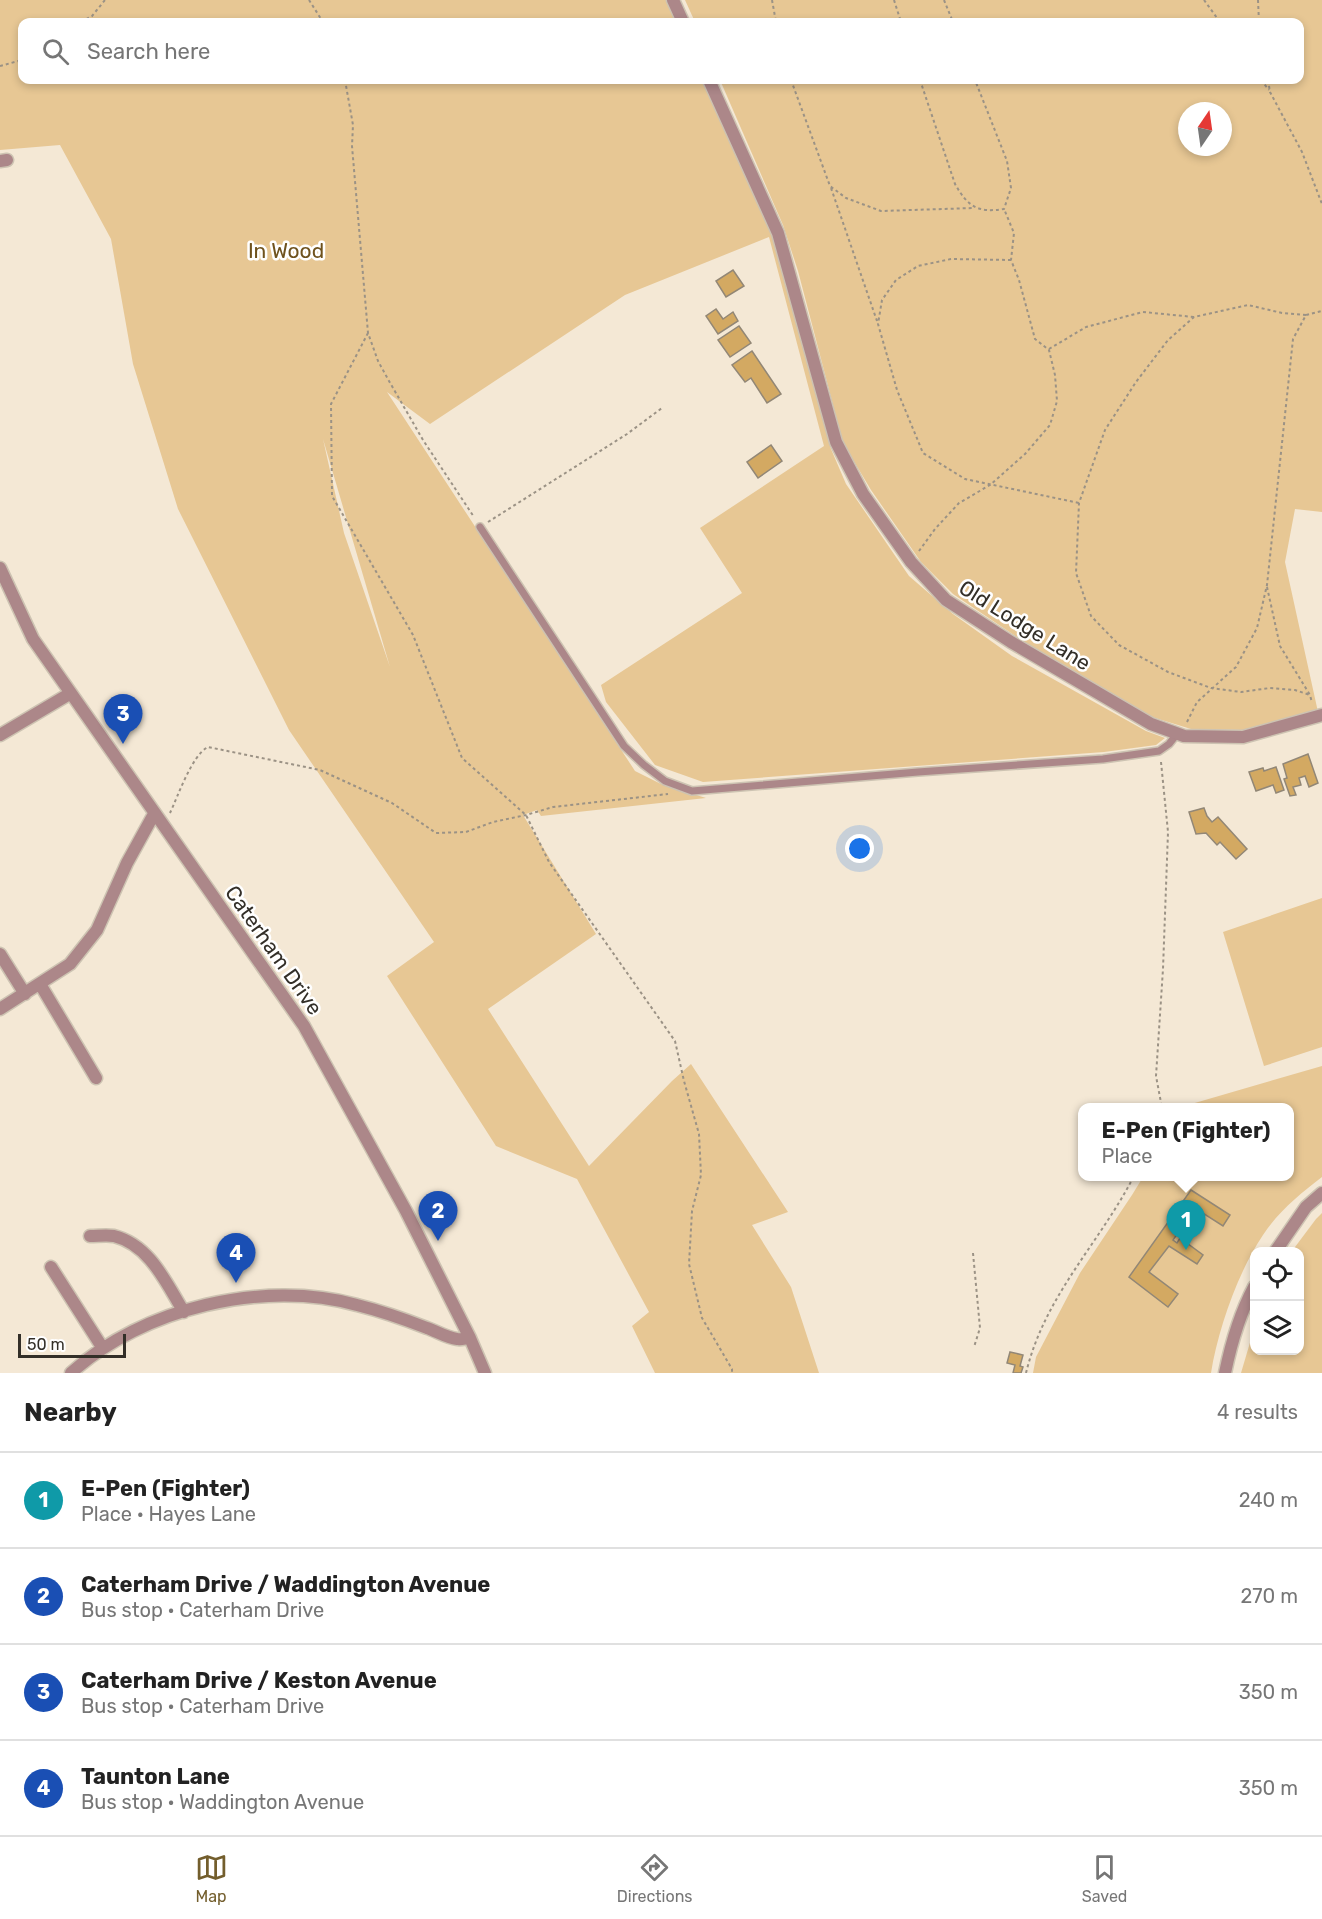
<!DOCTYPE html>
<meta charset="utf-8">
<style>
:root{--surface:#fff;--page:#f2f2f2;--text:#222;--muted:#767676;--line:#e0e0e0;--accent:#735e2d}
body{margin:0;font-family:Rubik,sans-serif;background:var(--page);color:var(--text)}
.controls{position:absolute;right:18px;bottom:18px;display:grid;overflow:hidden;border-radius:12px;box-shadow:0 3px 9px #0003}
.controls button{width:54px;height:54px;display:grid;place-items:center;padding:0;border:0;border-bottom:2px solid var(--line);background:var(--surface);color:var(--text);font:30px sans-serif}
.compass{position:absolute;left:1178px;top:102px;width:54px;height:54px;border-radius:50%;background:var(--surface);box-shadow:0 3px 9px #0003;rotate:13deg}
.scale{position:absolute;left:18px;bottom:15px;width:108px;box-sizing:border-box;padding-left:6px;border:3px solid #332f28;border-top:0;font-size:16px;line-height:21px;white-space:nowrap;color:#332f28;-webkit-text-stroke:4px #fff;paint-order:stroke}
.you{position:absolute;left:860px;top:849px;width:21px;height:21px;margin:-15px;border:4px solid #fff;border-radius:50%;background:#1a73e8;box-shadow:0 0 0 9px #1a73e833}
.badge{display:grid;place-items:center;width:39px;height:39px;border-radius:50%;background:var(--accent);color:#fff;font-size:20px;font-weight:700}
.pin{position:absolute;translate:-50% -50px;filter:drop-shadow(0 2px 3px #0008)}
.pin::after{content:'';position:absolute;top:32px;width:21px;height:18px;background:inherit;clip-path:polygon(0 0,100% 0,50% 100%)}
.popup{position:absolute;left:1078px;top:1103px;width:216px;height:78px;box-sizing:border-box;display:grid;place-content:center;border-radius:12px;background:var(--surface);filter:drop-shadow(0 2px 4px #0005);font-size:20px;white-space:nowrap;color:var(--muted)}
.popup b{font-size:22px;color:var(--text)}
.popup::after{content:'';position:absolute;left:50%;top:100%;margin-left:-12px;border:12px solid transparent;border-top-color:var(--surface)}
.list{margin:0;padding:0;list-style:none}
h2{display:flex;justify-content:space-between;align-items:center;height:78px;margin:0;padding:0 24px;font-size:26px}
h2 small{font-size:20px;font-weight:400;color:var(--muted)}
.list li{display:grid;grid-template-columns:39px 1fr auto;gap:18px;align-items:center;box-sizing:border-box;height:96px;padding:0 24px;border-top:2px solid var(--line)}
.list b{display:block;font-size:22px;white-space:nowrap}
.list p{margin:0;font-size:20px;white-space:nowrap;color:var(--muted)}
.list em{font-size:20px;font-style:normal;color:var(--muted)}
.icon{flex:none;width:33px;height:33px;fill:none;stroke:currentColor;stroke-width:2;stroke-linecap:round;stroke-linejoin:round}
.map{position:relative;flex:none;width:1322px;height:1373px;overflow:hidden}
.search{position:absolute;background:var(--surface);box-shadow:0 3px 9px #0003;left:18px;right:18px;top:18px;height:66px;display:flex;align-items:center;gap:15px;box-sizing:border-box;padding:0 21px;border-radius:12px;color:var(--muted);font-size:22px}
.sheet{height:462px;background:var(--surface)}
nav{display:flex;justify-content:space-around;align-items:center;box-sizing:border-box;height:84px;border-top:2px solid var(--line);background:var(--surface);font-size:16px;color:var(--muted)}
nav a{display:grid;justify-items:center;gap:3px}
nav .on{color:var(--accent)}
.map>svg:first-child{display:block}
.green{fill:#e7c794;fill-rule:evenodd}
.building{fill:#d3a962;stroke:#928776;stroke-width:1.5}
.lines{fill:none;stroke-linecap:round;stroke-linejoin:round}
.service-casing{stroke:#cdc3b2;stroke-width:10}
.minor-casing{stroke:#cdc3b2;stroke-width:15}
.tertiary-casing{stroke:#cdc3b2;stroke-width:15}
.path{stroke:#9b9285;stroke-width:2;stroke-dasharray:3 3;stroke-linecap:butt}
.service{stroke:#ac8789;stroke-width:7}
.minor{stroke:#ac8789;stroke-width:12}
.tertiary{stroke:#ac8789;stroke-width:12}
.labels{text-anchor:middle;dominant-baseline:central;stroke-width:5;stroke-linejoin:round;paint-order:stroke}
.park-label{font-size:21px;fill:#6f521d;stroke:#fff}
.street-label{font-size:21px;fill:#332f28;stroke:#fff}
</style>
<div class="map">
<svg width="1322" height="1373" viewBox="0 0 1322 1373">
<rect width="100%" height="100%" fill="#f4e8d5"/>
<path class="green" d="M0,0H666L676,22H22V80H703L774,234L831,449L846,484L909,576L953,614L1012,656L1146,731L1165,738L1156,745L1104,752L703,782L655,765L606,702L601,685L742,593L700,528L824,446L769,237L625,295L430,424L387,392L635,771L661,784L706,798L541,816L537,810L523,815L596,934L488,1009L589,1166L672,1081L691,1064L788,1212L752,1225L791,1287L819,1373H655L632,1326L649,1312L577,1179L496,1146L387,976L434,942L289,730L178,509L133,364L111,239L60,145L0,150ZM323,439L390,667L344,533Z
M685,0H1322V512L1295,509L1285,562L1318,712L1244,730L1191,729L1152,717L1060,666L953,594L921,562L871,490L843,443L798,271L783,225L720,80H1300V22H695ZM1187,111H1223V147H1187Z
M1322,898V1047L1264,1066L1223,932Z
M1322,1066V1177C1301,1193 1278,1212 1263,1235C1238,1272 1218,1329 1211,1373H1033L1036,1357L1080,1273L1132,1195L1143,1177L1290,1176V1108L1181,1107Z
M1322,1213V1373H1241L1254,1329V1350H1300V1252L1292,1251L1316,1219Z"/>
<path class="building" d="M733,270L744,286L726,297L716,281Z
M716,309L723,319L733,312L738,321L718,334L706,316Z
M739,326L751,343L730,357L718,340Z
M752,351L781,394L767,403L751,378L745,382L732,365Z
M771,445L782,461L758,478L747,462Z
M1308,754L1318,783L1309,787L1305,776L1299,778L1301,785L1293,787L1296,795L1290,796L1284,779L1287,778L1283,764Z
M1276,767L1284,790L1276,793L1273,785L1256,791L1249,772L1263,768L1264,771Z
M1204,808L1207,816L1212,822L1218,817L1247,849L1236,859L1220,842L1217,845L1206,833L1196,834L1189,812Z
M1191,1190L1230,1215L1223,1226L1195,1208L1173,1240L1177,1243L1180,1238L1203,1255L1197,1264L1169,1246L1149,1272L1178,1294L1168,1307L1129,1277Z
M1010,1352L1023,1355L1020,1366L1023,1367L1021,1373H1013L1015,1365L1007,1363Z"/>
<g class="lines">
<defs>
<path id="service" d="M480,527L624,746L644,765L665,781L692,791L918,772L1103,759L1159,751L1169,744L1177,734"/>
<path id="minor" d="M673,0L683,22
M709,80L778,233L836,442L863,494L911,562L946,600L1011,642L1151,724L1184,736L1243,737L1322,715
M0,161L7,160
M0,568L33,639L304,1026L406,1211L470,1338L485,1373
M0,735L71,693
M0,954L25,994
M40,984L96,1078
M0,1009L70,964L97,930L127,863L154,814
M90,1236C98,1236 107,1235 114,1236C150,1245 166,1283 184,1312
M51,1267L102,1347
M71,1373C142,1308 265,1279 357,1305C381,1311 404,1319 427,1328C436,1331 447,1338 457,1339C461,1340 466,1338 470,1338"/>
<path id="tertiary" d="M1275,1252L1306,1207L1322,1193
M1225,1373C1231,1344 1240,1313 1254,1287"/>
</defs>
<use href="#service" class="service-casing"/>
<use href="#minor" class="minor-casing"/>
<use href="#tertiary" class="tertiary-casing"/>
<path class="path" d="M309,0L323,22
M772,0L776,22
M894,0L901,22
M944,0L953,22
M1204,0L1220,22
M1258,0L1259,22
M81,22L92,16L105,0
M0,66L22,60
M345,80L353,125L352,146L368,333L378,361L389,381L423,440L474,517
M791,80L830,186L846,198L881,211L974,208
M920,80L955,184C968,207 978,213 1004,209L1011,188L1007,161L975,80
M1261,80L1269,90
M1268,80L1270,92L1302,152L1322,204
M831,188L877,321
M1011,260L951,259L918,266L896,280L882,300L878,324L897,390L923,453L965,479L1079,503
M1306,315L1282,313L1248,305L1194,317L1168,340L1136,382L1105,430L1079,503L1076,573L1091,616L1119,645L1168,672L1211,688L1241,692L1270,688L1295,690L1310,695
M368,333L331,404L332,496L413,635L462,758L526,815L549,862L675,1041L684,1081L699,1134L701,1175L692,1211L689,1264L702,1318L732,1369V1373
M1049,349L1086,327L1143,312L1194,317
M488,522L627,434L662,408
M919,551L935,529L959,503L990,485L1025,454L1050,425L1057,401L1055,375L1049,350L1035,339L1019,280L1011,260L1014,233L1004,209
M1267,587L1280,646L1310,695L1312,703
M1187,722L1197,702L1236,667L1257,628L1267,585L1293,339L1306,315L1322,311
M1161,762L1168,832L1163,969L1156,1076L1162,1108
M170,813C178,796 192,755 208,747L320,770L392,803L436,833L466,832L493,822L526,815L553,807L668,794
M973,1253L980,1328L974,1347
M1026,1373C1045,1295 1099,1244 1134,1176"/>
<use href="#service" class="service"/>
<use href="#minor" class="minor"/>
<use href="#tertiary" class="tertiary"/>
</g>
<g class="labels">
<g class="park-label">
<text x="286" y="250">In Wood</text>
</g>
<g class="street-label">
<text transform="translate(1025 625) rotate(32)">Old Lodge Lane</text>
<text transform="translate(274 950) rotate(55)">Caterham Drive</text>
</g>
</g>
</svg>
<div class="controls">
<button><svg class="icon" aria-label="locate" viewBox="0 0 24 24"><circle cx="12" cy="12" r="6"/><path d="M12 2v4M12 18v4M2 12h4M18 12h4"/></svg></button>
<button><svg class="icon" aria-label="layers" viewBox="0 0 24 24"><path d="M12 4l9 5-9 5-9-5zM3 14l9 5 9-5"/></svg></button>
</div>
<svg class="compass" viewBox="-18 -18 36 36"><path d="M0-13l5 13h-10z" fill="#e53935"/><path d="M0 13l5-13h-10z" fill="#767676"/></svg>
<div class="scale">50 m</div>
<div class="you"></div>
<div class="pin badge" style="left:1186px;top:1250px;background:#0f9aa8">1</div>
<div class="popup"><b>E-Pen (Fighter)</b>Place</div>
<div class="pin badge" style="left:438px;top:1241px;background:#1a4fb4">2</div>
<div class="pin badge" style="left:123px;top:744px;background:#1a4fb4">3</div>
<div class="pin badge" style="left:236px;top:1283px;background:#1a4fb4">4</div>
<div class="search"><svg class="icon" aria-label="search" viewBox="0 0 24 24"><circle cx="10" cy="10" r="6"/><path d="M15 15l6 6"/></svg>Search here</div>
</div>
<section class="sheet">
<h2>Nearby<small>4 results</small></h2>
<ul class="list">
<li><span class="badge" style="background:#0f9aa8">1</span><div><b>E-Pen (Fighter)</b><p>Place · Hayes Lane</p></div><em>240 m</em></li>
<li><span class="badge" style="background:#1a4fb4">2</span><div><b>Caterham Drive / Waddington Avenue</b><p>Bus stop · Caterham Drive</p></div><em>270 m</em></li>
<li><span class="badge" style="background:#1a4fb4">3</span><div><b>Caterham Drive / Keston Avenue</b><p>Bus stop · Caterham Drive</p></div><em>350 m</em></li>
<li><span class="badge" style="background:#1a4fb4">4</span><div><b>Taunton Lane</b><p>Bus stop · Waddington Avenue</p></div><em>350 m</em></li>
</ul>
</section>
<nav>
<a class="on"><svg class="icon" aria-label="map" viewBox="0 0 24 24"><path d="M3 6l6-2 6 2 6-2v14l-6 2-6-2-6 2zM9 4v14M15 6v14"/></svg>Map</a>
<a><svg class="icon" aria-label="directions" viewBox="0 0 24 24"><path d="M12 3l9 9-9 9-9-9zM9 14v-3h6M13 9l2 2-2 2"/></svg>Directions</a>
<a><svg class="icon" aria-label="saved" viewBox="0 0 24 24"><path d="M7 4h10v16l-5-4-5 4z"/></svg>Saved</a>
</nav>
